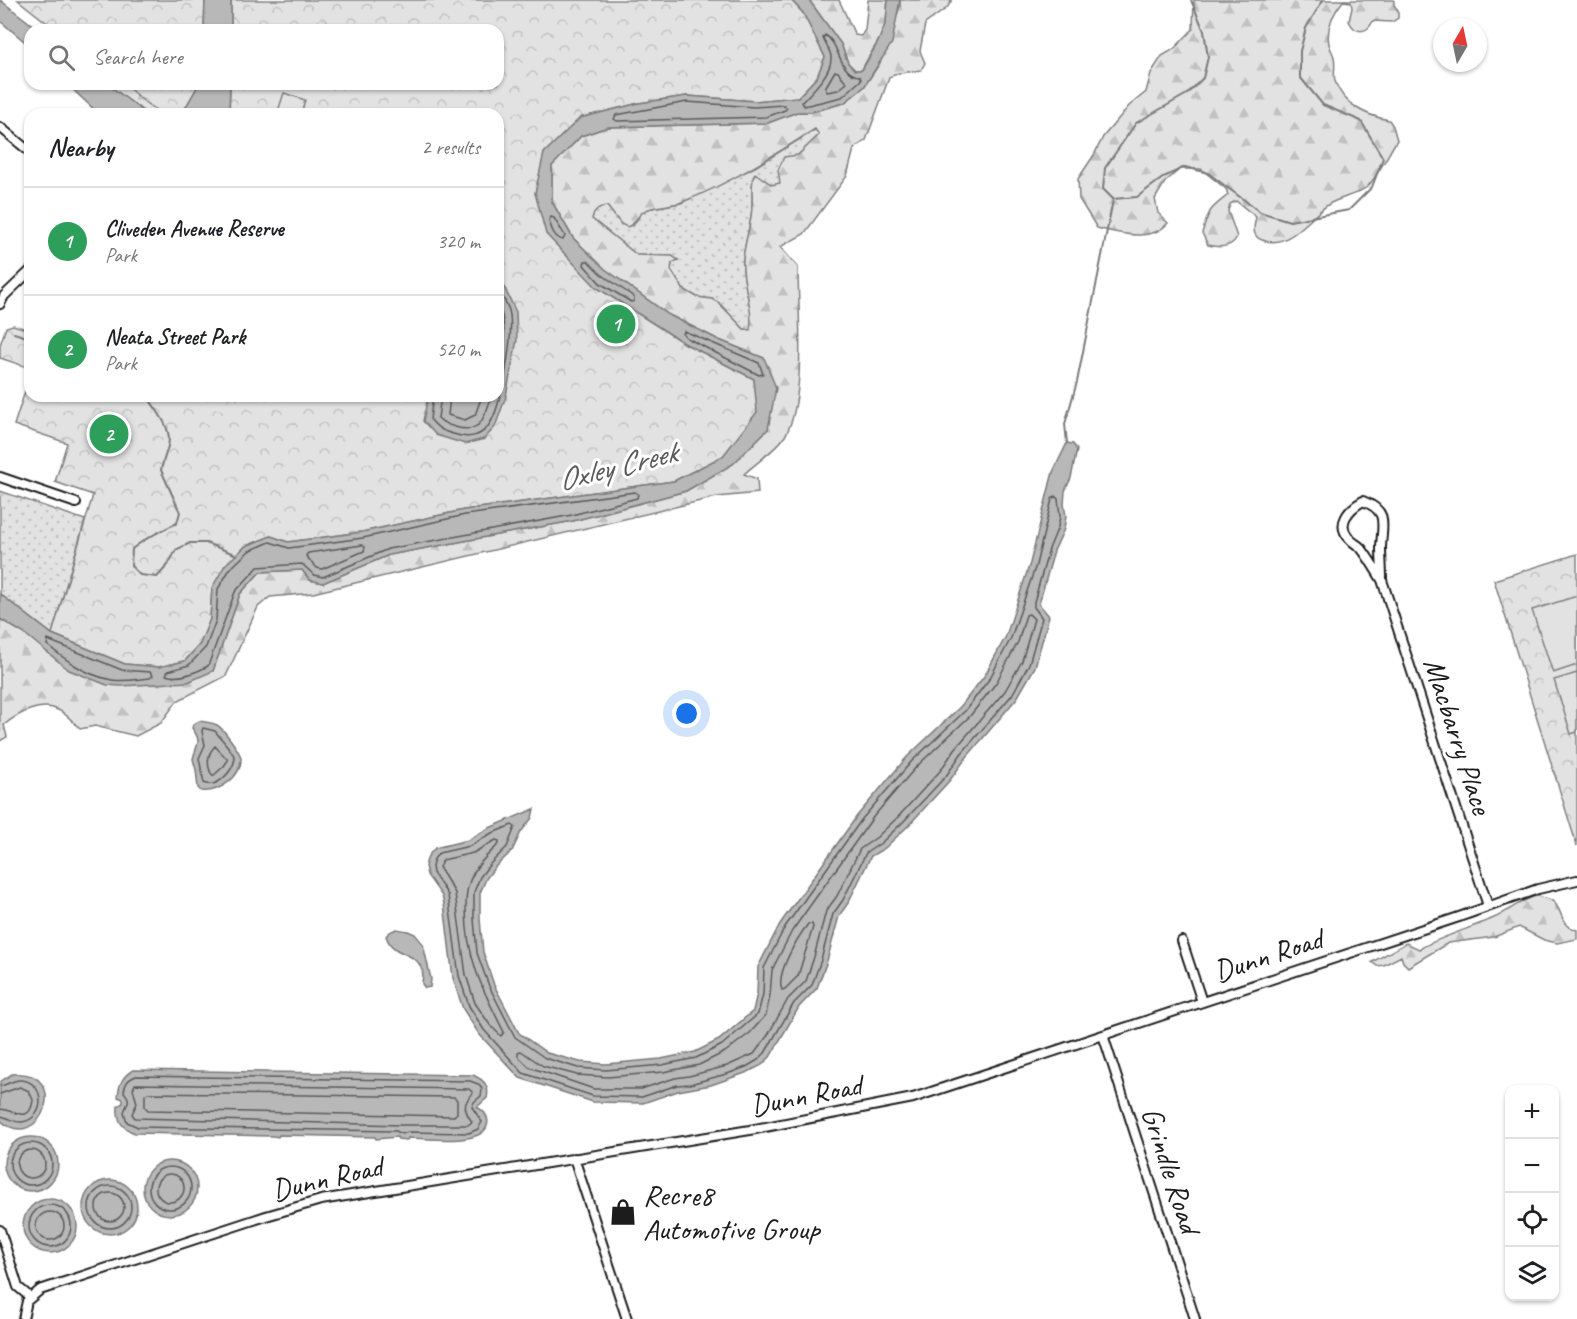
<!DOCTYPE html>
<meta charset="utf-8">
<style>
:root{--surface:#fff;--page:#f2f2f2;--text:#202124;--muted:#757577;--line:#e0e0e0;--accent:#1a73e8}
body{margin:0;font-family:Caveat,sans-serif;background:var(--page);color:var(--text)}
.controls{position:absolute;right:18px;bottom:18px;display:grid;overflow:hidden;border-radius:12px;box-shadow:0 2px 4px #0004}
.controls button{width:54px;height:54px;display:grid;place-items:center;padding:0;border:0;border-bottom:2px solid var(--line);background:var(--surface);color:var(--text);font:30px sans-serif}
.compass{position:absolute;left:1433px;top:18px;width:54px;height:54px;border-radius:50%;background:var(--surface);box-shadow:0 2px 4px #0004;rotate:9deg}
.you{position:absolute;left:687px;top:714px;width:21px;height:21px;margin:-15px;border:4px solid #fff;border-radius:50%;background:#1a73e8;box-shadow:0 0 0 9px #1a73e833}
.badge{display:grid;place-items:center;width:39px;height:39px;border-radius:50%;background:var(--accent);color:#fff;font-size:20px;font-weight:700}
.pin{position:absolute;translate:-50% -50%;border:3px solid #fff;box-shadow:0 2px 6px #0006}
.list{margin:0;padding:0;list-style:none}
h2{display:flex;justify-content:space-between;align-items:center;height:78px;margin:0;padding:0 24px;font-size:26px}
h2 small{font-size:20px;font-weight:400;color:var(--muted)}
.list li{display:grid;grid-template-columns:39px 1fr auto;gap:18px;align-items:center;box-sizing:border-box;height:108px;padding:0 24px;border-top:2px solid var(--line)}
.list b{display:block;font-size:22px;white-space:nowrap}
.list p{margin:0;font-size:20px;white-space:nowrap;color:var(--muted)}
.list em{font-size:20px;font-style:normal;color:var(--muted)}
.icon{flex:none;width:33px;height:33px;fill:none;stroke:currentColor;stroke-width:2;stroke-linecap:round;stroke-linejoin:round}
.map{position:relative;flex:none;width:1577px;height:1319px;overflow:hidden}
.search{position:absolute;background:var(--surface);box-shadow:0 2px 4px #0004;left:24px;top:24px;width:480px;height:66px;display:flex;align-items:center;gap:15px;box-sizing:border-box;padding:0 21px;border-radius:18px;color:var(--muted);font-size:22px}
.panel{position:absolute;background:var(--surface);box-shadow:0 2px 4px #0004;left:24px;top:108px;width:480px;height:294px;border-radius:18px}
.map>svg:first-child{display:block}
.grass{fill:url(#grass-dots);stroke:#7f7f7f;stroke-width:1.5}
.forest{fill:url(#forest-firs);stroke:#7f7f7f;stroke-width:1.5;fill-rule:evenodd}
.park{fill:url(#park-crowns);stroke:#7f7f7f;stroke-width:1.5}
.pitch{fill:#e2e2e2;stroke:#7f7f7f;stroke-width:1.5}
.water{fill:#b8b8b8;stroke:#7a7a7a;stroke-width:1.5}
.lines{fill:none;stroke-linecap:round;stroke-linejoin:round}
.shore{stroke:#5a5a5a;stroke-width:1.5}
.stream{stroke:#7a7a7a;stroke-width:2}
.minor-casing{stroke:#1c1c1c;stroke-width:12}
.minor{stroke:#fff;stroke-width:8}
.labels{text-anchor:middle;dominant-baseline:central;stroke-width:6;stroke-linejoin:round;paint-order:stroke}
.street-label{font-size:30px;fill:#1c1c1c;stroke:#fff}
.poi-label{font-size:30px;fill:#1c1c1c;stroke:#fff;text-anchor:start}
.water-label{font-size:32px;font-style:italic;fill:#5a5a5a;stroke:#fff}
</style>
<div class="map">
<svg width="1577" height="1319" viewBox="0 0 1577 1319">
<defs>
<pattern id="grass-dots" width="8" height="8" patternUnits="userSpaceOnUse" patternTransform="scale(1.5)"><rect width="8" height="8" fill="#e2e2e2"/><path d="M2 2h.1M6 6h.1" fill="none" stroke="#c1c1c1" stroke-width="1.8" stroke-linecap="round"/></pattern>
<pattern id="forest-firs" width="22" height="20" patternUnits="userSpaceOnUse" patternTransform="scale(1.5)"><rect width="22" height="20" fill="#e2e2e2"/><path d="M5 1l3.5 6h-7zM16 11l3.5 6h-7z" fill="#c1c1c1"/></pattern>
<pattern id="park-crowns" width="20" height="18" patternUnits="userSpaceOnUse" patternTransform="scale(1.5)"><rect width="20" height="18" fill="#e2e2e2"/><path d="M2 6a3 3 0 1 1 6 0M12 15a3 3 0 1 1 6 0" fill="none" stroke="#c1c1c1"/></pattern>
</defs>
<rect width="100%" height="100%" fill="#fff"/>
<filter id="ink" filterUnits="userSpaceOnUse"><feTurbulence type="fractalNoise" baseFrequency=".0167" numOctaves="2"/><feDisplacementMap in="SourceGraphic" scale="12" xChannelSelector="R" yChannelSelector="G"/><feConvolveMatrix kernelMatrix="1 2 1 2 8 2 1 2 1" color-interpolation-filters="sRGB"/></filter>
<g filter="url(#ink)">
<path class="grass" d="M816,129L819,135L798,155L780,183L772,185L755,174C750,183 753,195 752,205C752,224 744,242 743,261C741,284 754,305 751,330L744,329L718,302L712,299L697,297L683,289L671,270L672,263L678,260L672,256L637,255L592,219C594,210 598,207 607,206L621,224L633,226L641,213L646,209L681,203L755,167Z
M0,491L85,520L52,634L0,594Z"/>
<path class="forest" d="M809,0H839L855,35L861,36L865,30L868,0H888C887,7 887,14 886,20C883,39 869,53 862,70H855L848,63L841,44Z
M900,0H952L947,8L925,24L920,51L925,63L921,70L894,74L889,78L866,140L854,149L847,176L804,234L780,247L798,267C798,311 807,400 785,436C778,448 756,463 744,474L757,479L758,493L717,497L313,593L270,597L258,607L226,676L177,701L161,723L136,736L95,726L80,729C74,723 66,713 58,710C41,701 17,714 4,725L7,737L0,741V619L25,634L213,671L240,594L260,572L302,570L310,580L323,583L389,555L573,521L686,491L733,464L768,429L764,358L719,340L669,315L605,269L573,238L552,202V166L581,136L608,127L768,123L797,112H811L844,103L864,87L880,63L900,6ZM815,129L819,135L798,155L784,157L778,170L780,183L772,185L755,173C750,183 753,194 752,205C752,224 744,242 743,261C741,284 754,305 750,330L744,329L718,302L712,299L697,297L683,289L671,270L672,263L678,260L672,256L637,255L592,219C594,210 598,207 607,206L621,224L627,227C637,224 637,214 646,210C657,205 671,206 682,202C729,184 773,156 815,129Z
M1194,0H1394V5L1398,10V18L1392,22L1373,21C1367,34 1355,34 1349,21L1352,8L1351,2L1343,1C1333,13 1326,28 1329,44C1330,49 1333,53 1334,57C1336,65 1333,74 1335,81C1343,105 1367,116 1389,120L1393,126L1397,140C1390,151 1376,179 1367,187C1355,196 1340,197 1329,204C1309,217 1289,250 1262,240C1251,236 1254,226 1256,217L1236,201L1230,204L1228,211L1237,237C1231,249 1219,248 1208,245L1202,233C1210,208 1209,210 1228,195L1226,189L1201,169H1180L1165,182L1155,199L1158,213L1168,223C1151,243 1118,233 1097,228L1079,199L1078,179L1094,155L1103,137L1129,106L1146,92L1151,73L1162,56L1174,49L1193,29Z
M107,84H199L178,114H147Z
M1536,896C1541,897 1547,898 1551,900C1564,908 1559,928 1577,930V939L1557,943L1544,940L1519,927L1494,937L1448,943L1408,967L1403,962L1401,956L1384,965L1377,966L1372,962L1406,943L1419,949C1442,936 1469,929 1494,918C1509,911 1519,901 1536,896Z"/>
<path class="park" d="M18,0H205L204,30H56Z
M231,0H791L803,13L825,57L817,77L798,97L755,101L687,96L639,103L580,118L535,193L596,287L684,343L754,379L758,412L723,456L674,481L464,510L362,532L288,542L271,536L246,546L212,588L210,619L200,644L185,661L159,667L125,664L52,634L93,495L55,482L67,443L14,425L30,376V396H498V114H229L230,84H498V30H231Z
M124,84H199L183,112C160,122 141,98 124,84Z
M13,325L30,330V368L0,358V345L6,327Z
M1577,554V846L1494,580Z"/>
<path class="pitch" d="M284,93L305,100L301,114H277Z
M1577,596V665L1553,673L1532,610Z
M1577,673V732L1571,734L1554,680Z"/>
<path class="water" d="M0,0L39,30H30V46L0,21Z
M205,0H231V30H204Z
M791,0H809L841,44L848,63L855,70H862L878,42L886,22L888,0H900L892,43L864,87L844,103L811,112H797L768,123L608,127L581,136L552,166V202L573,238L605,269L669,315L719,340L764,358L776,388L768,429L733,464L686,491L573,521L389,555L323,583L310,580L302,570L260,572L240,594L213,671L188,682L121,686L107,685L69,670L25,634L0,619V594L52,634L125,664L159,667L185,661L200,644L210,619L212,588L225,565L246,546L271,536L288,542L362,532L464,510L674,481L723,456L757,412L754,379L684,343L596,287L546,234L535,193L544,153L580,118L639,103L687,96L755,101L798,97L817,77L825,57L803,13Z
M67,84H107L147,114H99Z
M199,84H230L229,114H178L183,112Z
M498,281L505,289L516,312L517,340L506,396L495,427L484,439L465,444L436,435L423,421L428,396H498Z
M1067,443L1073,444L1077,450L1071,478L1065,491L1064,504L1066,516L1064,529L1054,551L1039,604L1049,616L1035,667L1017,698L966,758L950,780L908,826L885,848L871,856L848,903L839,916L827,961L817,988L799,1007L770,1057L762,1065L748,1072L711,1085L678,1091L643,1103L593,1102L520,1078L479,1034L463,1009L453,978L444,904L442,896L427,875L425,866L428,856L435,848L468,840L487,829L534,809L532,818L521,832L512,851L494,868L486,879L480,893V919L483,952L494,985L519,1033L547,1053L580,1062L606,1064L661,1059L695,1052L719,1040L753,1011L757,993L758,967L780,924L857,816L907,757L960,707L985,675L1006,636L1030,563L1053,472Z
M199,721C205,722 212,722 217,725C223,728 242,754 241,759C241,778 218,793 201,791L198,788L196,770L193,759C196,744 203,743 192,728L193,725Z
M396,929L408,931L415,934L423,944L431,979L430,987L425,988L422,984C422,979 424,975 422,970C416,950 393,958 386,936L390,932Z
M133,1070L473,1075C484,1080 490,1086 487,1098L477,1107C484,1111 490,1117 487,1126C481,1146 425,1138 408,1138L407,1140L398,1139L397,1137L376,1139L375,1137L279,1135L278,1137L273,1136L135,1133C121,1128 117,1120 118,1106L123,1103V1099L118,1097C119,1083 123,1076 133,1070Z
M12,1074C74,1068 40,1157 0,1120V1082Z
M4 1164a27 27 0 1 1 54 0a27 27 0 1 1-54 0Z
M143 1188a27 27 0 1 1 54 0a27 27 0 1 1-54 0Z
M83 1207a27 27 0 1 1 54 0a27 27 0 1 1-54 0Z
M23 1226a27 27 0 1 1 54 0a27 27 0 1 1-54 0Z"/>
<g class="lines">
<path class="shore" d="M825,35C841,44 838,75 860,76L861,80L842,97L804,106L802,102C812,91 832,73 831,57C831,51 825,44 823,38Z
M835,71L838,72L847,83L838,90L827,92L825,88Z
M687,102L754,107L784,105L787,108L785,110L766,117L617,121L614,119L616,115Z
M551,217L554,218L565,236L563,240C554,238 551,228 549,220Z
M585,261H588L601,274L634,297V301L631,302L600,283L584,265Z
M498,305C508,324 503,349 498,369
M684,331L759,363L763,374L759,375L687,338L683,334Z
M433,396L430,419C438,429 444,432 457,435C469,439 482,436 489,425C502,406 513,338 510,315C509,307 503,297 498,290
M441,396L438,418C443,423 447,425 455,427C482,435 484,417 492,396
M450,396L448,415L465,420L475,415L482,396
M635,492L638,494L637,498L572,515L388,549L323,577L314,575L302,564L258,567L235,592L208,666C195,673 179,680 166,675L168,671L189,665L206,647L216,620L218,589L230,569L249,551L270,542L289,548L363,538L465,515Z
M1055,496L1058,499L1060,516L1058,527L1049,549L1034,602V607L1042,618L1029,664L1012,695L961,754L946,776L903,822L881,843L866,853L843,900L833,914L821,960L812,985L794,1003L765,1053L758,1060L746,1067L730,1073L690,1084L677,1085L642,1097L593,1096L523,1073L484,1030L469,1006L459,976L448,895L433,873L432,867L434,859L439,853L470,846L490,834L512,825L515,827L507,847L490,864L480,877L474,892V919L477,953L489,986L515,1037L545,1058L578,1068L606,1070L662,1065L696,1058L722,1045L758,1014L763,994L764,968L785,927L862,819L912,761L965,711L990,678L1011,638L1036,565L1052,499Z
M362,545L365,547L364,551L322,569L317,568L306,556L308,553Z
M1029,614L1034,619L1022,661L1005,691L955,749L940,771L898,817L877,837L860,849L837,896L826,911L814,957L806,981L788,999L768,1035L754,1054L727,1066L689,1076L675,1078L641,1089H594L529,1067L518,1056V1052L521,1051L543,1066L577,1075L608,1077L663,1072L699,1065L725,1052L750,1033L766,1015L770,995L772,970L792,931L874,816L917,766L970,716L996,683L1018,642L1026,615Z
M48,640L122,670L150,672L153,676L150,678C137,679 121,683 108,679C84,674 66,660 47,645Z
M203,728L215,731C221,739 234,752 235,759C232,772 217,789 204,783L199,758L205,745L202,731Z
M215,746L228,760L224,766L213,776C206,767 207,754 215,746Z
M496,840L499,841V844C490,853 480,861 474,872C467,884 466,895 466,908C466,958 482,989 504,1032L501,1036L490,1025L475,1003L466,975L455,893L439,867L443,860L473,853Z
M808,924H812L813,927L798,976L785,989L782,990C775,974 798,937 808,924Z
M136,1076L470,1081L478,1084L482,1089L481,1096L474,1102L472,1107L482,1122L478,1129L469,1133L408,1132L402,1134L396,1131L138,1127L127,1122L124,1112C127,1103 132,1101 124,1092C125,1083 128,1079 136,1076Z
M135,1084L469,1089L473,1093C462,1104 464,1110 472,1122L468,1125H402L135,1118L132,1114L137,1103L133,1089Z
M0,1086C8,1085 13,1079 22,1080C46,1083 46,1119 22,1122C14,1123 8,1117 0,1116
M148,1093L454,1097L457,1100V1113L454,1116L148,1110L145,1107V1095Z
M0,1094L20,1087L29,1091L33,1100C30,1125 14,1110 0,1109
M10 1164a21 21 0 1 1 42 0a21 21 0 1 1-42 0Z
M17 1164a14 14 0 1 1 28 0a14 14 0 1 1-28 0Z
M149 1188a21 21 0 1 1 42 0a21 21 0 1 1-42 0Z
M156 1188a14 14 0 1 1 28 0a14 14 0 1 1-28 0Z
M89 1207a21 21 0 1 1 42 0a21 21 0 1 1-42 0Z
M96 1207a14 14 0 1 1 28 0a14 14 0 1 1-28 0Z
M29 1226a21 21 0 1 1 42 0a21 21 0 1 1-42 0Z
M36 1226a14 14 0 1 1 28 0a14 14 0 1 1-28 0Z"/>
<path class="stream" d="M1191,0L1204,31L1208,57L1203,78L1187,94L1136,123L1105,168L1103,189L1113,199L1137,197L1164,177L1185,167L1208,173L1260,212L1290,221L1349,210L1372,187L1383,158L1361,121L1323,105L1300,77V51L1306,28L1323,0
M14,333L30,338
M147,396C156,410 173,428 168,446C166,454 163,461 161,470L180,512L177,523C161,531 146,537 132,549L131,566L140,575L157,577L168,565L176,550L190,543H206L237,555
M1067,443L1065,424L1077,382L1113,200"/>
<defs>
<path id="minor" d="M0,127L30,152
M0,304L4,296L30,271
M0,477L76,503
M1382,580C1382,569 1381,558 1381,547C1382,524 1389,511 1363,501C1349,509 1335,524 1350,539C1353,543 1357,544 1361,548C1369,558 1375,569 1382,580L1488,906
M1182,941L1202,1002
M1103,1035L1195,1319
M574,1158L627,1319
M0,1230L18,1287L30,1297
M23,1319L27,1301L40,1290L266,1216L321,1200L750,1130L913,1098L1459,917L1538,889L1577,880"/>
</defs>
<use href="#minor" class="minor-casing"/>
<use href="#minor" class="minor"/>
</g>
</g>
<defs>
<symbol id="shop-bare" viewBox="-9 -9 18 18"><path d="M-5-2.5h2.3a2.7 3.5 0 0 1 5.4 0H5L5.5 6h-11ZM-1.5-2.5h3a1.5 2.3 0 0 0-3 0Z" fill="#1c1c1c" stroke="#fff" stroke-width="2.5" paint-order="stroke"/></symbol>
</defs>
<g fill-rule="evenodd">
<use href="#shop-bare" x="604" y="1193" width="38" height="38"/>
</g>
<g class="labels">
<g class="street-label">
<text transform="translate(1458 736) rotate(72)">Macbarry Place</text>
<text transform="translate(1268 955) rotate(-18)">Dunn Road</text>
<text transform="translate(806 1095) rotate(-11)">Dunn Road</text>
<text transform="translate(1171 1170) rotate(72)">Grindle Road</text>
<text transform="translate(327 1178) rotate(-13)">Dunn Road</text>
</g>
<g class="poi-label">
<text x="643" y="1195">Recre8<tspan x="643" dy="34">Automotive Group</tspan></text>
</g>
<g class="water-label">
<text transform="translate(617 466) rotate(-14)">Oxley Creek</text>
</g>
</g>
</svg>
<div class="controls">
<button>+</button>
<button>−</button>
<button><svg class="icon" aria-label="locate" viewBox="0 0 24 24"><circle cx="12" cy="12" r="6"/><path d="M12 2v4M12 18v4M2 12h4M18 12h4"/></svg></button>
<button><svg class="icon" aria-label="layers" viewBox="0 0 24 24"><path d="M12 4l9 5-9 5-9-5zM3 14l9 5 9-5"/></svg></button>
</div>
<svg class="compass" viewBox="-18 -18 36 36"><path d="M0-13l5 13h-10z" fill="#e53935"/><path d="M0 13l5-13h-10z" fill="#757577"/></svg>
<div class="you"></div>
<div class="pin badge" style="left:616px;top:324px;background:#2e9e5b">1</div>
<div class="pin badge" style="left:109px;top:434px;background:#2e9e5b">2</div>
<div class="search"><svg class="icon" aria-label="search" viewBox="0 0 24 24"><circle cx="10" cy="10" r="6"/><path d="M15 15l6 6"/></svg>Search here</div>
<section class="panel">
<h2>Nearby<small>2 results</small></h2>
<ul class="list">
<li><span class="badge" style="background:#2e9e5b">1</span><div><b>Cliveden Avenue Reserve</b><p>Park</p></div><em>320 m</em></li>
<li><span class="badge" style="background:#2e9e5b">2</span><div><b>Neata Street Park</b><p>Park</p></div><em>520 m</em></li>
</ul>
</section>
</div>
